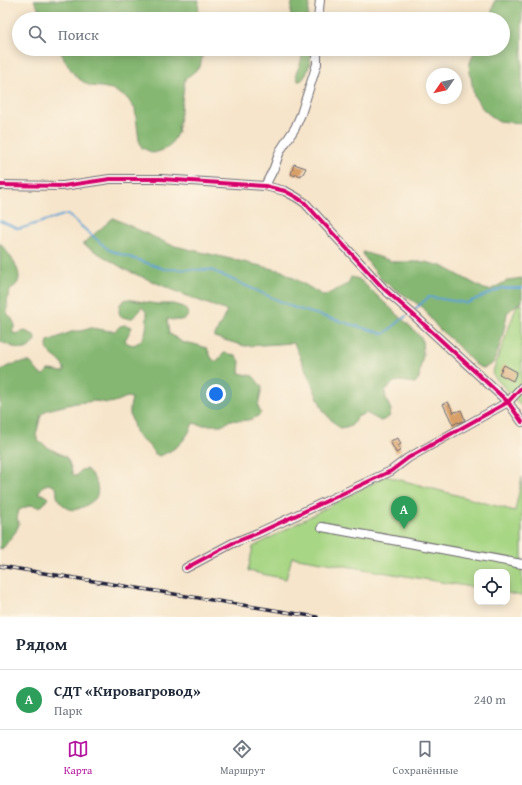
<!DOCTYPE html>
<html lang="ru">
<meta charset="utf-8">
<style>
:root{--surface:#fff;--page:#f6f6f7;--text:#1f2937;--muted:#747a83;--line:#e0e1e3;--accent:#b5179e}
body{margin:0;font-family:"Gentium Book Plus",serif;background:var(--page);color:var(--text)}
.controls{position:absolute;right:12px;bottom:12px;display:grid;overflow:hidden;border-radius:8px;box-shadow:0 2px 10px #0003}
.controls button{width:36px;height:36px;display:grid;place-items:center;padding:0;border:0;border-bottom:1px solid var(--line);background:var(--surface);color:var(--text);font:20px sans-serif}
.compass{position:absolute;left:426px;top:68px;width:36px;height:36px;border-radius:50%;background:var(--surface);box-shadow:0 2px 10px #0003;rotate:236deg}
.you{position:absolute;left:216px;top:394px;width:14px;height:14px;margin:-10px;border:3px solid #fff;border-radius:50%;background:#1a73e8;box-shadow:0 0 0 6px #1a73e833}
.badge{display:grid;place-items:center;width:26px;height:26px;border-radius:50%;background:var(--accent);color:#fff;font-size:13px;font-weight:700}
.pin{position:absolute;translate:-50% -33px;filter:drop-shadow(0 1px 2px #0008)}
.pin::after{content:'';position:absolute;top:21px;width:14px;height:12px;background:inherit;clip-path:polygon(0 0,100% 0,50% 100%)}
.list{margin:0;padding:0;list-style:none}
h2{display:flex;justify-content:space-between;align-items:center;height:52px;margin:0;padding:0 16px;font-size:17px}
h2 small{font-size:13px;font-weight:400;color:var(--muted)}
.list li{display:grid;grid-template-columns:26px 1fr auto;gap:12px;align-items:center;box-sizing:border-box;height:60px;padding:0 16px;border-top:1px solid var(--line)}
.list b{display:block;font-size:15px;white-space:nowrap}
.list p{margin:0;font-size:13px;white-space:nowrap;color:var(--muted)}
.list em{font-size:13px;font-style:normal;color:var(--muted)}
.icon{flex:none;width:22px;height:22px;fill:none;stroke:currentColor;stroke-width:2;stroke-linecap:round;stroke-linejoin:round}
.map{position:relative;flex:none;width:522px;height:617px;overflow:hidden}
.search{position:absolute;background:var(--surface);box-shadow:0 2px 10px #0003;left:12px;right:12px;top:12px;height:44px;display:flex;align-items:center;gap:10px;box-sizing:border-box;padding:0 14px;border-radius:22px;color:var(--muted);font-size:15px}
.sheet{height:112px;background:var(--surface)}
nav{display:flex;justify-content:space-around;align-items:center;box-sizing:border-box;height:56px;border-top:1px solid var(--line);background:var(--surface);font-size:11px;color:var(--muted)}
nav a{display:grid;justify-items:center;gap:2px}
nav .on{color:var(--accent)}
.map>svg:first-child{display:block}
.green{fill:#a7d684;stroke:#647c60}
.forest{fill:#85b772;stroke:#546c56}
.lines{fill:none;stroke-linecap:round;stroke-linejoin:round}
.stream{stroke:#61a2d4;stroke-width:2}
.building{fill:#d8a067}
.minor-casing{stroke:#6c666d;stroke-width:10}
.minor{stroke:#fff;stroke-width:8}
.rail-casing{stroke:#22223b;stroke-width:3.5}
.rail{stroke:#fcf5e5;stroke-width:2;stroke-dasharray:6;stroke-linecap:butt}
.cycleway-casing{stroke:#fcf5e5;stroke-width:6}
.cycleway{stroke:#d6006c;stroke-width:4}
</style>
<div class="map">
<svg width="522" height="617" viewBox="0 0 522 617">
<rect width="100%" height="100%" fill="#fcf5e5"/>
<filter id="ink" filterUnits="userSpaceOnUse"><feTurbulence type="fractalNoise" baseFrequency=".025" numOctaves="2"/><feDisplacementMap in="SourceGraphic" scale="8" xChannelSelector="R" yChannelSelector="G"/><feConvolveMatrix kernelMatrix="1 2 1 2 8 2 1 2 1" color-interpolation-filters="sRGB"/></filter>
<filter id="wash" filterUnits="userSpaceOnUse"><feTurbulence type="fractalNoise" baseFrequency=".012" numOctaves="4" result="noise"/><feDisplacementMap in="SourceGraphic" scale="16" xChannelSelector="R" yChannelSelector="G"/><feGaussianBlur stdDeviation="0.9" result="paint"/><feColorMatrix in="noise" values="0 0 0 0 0 0 0 0 0 0 0 0 0 0 0 0 0 1.4 0 .05"/><feComposite in="paint" operator="in"/></filter>
<g filter="url(#wash)">
<rect width="100%" height="100%" fill="#f6e5cb"/>
<path class="green" d="M522,304V407L492,374L517,305Z
M386,476L515,511L522,477V596L507,593V572H477V588L292,557L286,579L248,571L253,547Z"/>
<path class="forest" d="M34,0H199L198,14L199,19H44Z
M293,0H310L308,13V19H291C290,12 291,7 293,0Z
M495,0H522V123L497,121L483,109L474,96L469,66L475,49H503V19H490Z
M59,49H204L200,67L185,79L178,132L171,144L163,150L154,153L142,148L139,140L135,109L127,98L112,89L101,87L90,86L76,77L67,64Z
M302,49H311C311,59 309,76 300,81H298L296,73C300,65 303,58 302,49Z
M113,218L171,245L282,271L324,296L348,284L351,277L359,279L412,328L422,339L423,355L420,368L419,378L415,383L400,381L394,382L385,391L386,399L391,410L389,417L381,421L366,413L357,417L351,426L339,428L324,412L294,343L245,346L214,337L227,311L192,298L126,270L83,244Z
M0,243C7,252 23,270 18,282C17,285 12,288 10,291C7,297 7,306 7,313L12,319L15,325L12,332L16,334L25,331L34,335L35,340C24,358 14,345 0,342Z
M363,252L395,262H425L442,266L484,289L490,290L509,280L522,278V302L517,304L507,313C506,323 498,357 492,364C490,365 486,367 483,368L476,365L451,339L439,329L430,318L424,308L383,281L373,269L364,256Z
M126,299L156,304H173L183,307L187,311L188,316C183,322 174,320 167,319L169,334L172,335L183,343C191,342 199,346 207,348L211,357L214,361H217L224,353L235,355L240,361L239,373L253,376L262,387L258,407L261,413C254,422 240,421 230,420L224,425H201L193,423C187,440 176,450 159,456L154,453L150,447L145,442L136,434L130,414V407L132,398L127,397L115,402L108,403L95,401L76,403L47,410L41,415L36,435L38,441L47,447L66,457L69,462L73,475L77,476L81,470L86,469C94,475 102,489 95,499C92,502 88,504 85,506C80,508 75,511 70,509C67,508 64,506 62,504C58,500 56,496 57,490L54,486L48,484L43,486L38,493L42,494L48,498L43,505L39,507L31,505L19,510L17,518L19,524L16,531L3,548L0,549V371C9,364 19,362 30,362L40,374L44,375L48,370C54,370 59,372 64,372C66,357 42,357 48,341L74,331H81L91,328L111,331H115L120,326L125,325L132,327L129,333L125,340L127,343L133,345C147,341 147,326 147,313L142,307C132,318 135,321 120,316L119,311L120,304Z"/>
<g class="lines">
<path class="stream" d="M0,221L19,229L67,214L109,250L164,269L211,270L295,308L384,334L406,316
M415,309L429,297L467,303L502,288H522"/>
</g>
<g id="blocks">
<path class="building" d="M294,164L306,168L303,174H302L301,176L296,174L295,176L291,174Z
M504,365L517,372L513,381L499,374Z
M448,402L454,413L456,411V412L461,410L465,420L459,423L458,422L453,425L443,404Z
M398,438L401,444L398,446L401,450L396,453L390,441Z"/>
</g>
</g>
<g filter="url(#ink)">
<use href="#blocks" fill-opacity="0" stroke="#6c666d" stroke-width="1"/>
<g class="lines">
<defs>
<path id="minor" d="M318,19L320,0
M0,185L63,186L110,179H161L265,186L285,191L296,197L305,203L383,288L417,318L508,402L522,422
M265,186L274,168L280,151L295,128L301,114L317,64V49
M322,527L522,564
M186,568L233,543L258,533L391,471L408,458L508,402L522,387"/>
</defs>
<use href="#minor" class="minor-casing"/>
<use href="#minor" class="minor"/>
<defs>
<path id="rail" d="M0,566L317,617"/>
</defs>
<use href="#rail" class="rail-casing"/>
<use href="#rail" class="rail"/>
<defs>
<path id="cycleway" d="M0,185L63,186L110,179H161L265,186L285,191L296,197L305,203L383,288L417,318L508,402L522,422
M186,568L233,543L258,533L391,471L408,458L508,402L522,387"/>
</defs>
<use href="#cycleway" class="cycleway-casing"/>
<use href="#cycleway" class="cycleway"/>
</g>
</g>
</svg>
<div class="controls">
<button><svg class="icon" aria-label="locate" viewBox="0 0 24 24"><circle cx="12" cy="12" r="6"/><path d="M12 2v4M12 18v4M2 12h4M18 12h4"/></svg></button>
</div>
<svg class="compass" viewBox="-18 -18 36 36"><path d="M0-13l5 13h-10z" fill="#e53935"/><path d="M0 13l5-13h-10z" fill="#747a83"/></svg>
<div class="you"></div>
<div class="pin badge" style="left:404px;top:529px;background:#2e9e5b">A</div>
<div class="search"><svg class="icon" aria-label="search" viewBox="0 0 24 24"><circle cx="10" cy="10" r="6"/><path d="M15 15l6 6"/></svg>Поиск</div>
</div>
<section class="sheet">
<h2>Рядом<small></small></h2>
<ul class="list">
<li><span class="badge" style="background:#2e9e5b">A</span><div><b>СДТ «Кировагровод»</b><p>Парк</p></div><em>240 m</em></li>
</ul>
</section>
<nav>
<a class="on"><svg class="icon" aria-label="map" viewBox="0 0 24 24"><path d="M3 6l6-2 6 2 6-2v14l-6 2-6-2-6 2zM9 4v14M15 6v14"/></svg>Карта</a>
<a><svg class="icon" aria-label="directions" viewBox="0 0 24 24"><path d="M12 3l9 9-9 9-9-9zM9 14v-3h6M13 9l2 2-2 2"/></svg>Маршрут</a>
<a><svg class="icon" aria-label="saved" viewBox="0 0 24 24"><path d="M7 4h10v16l-5-4-5 4z"/></svg>Сохранённые</a>
</nav>
